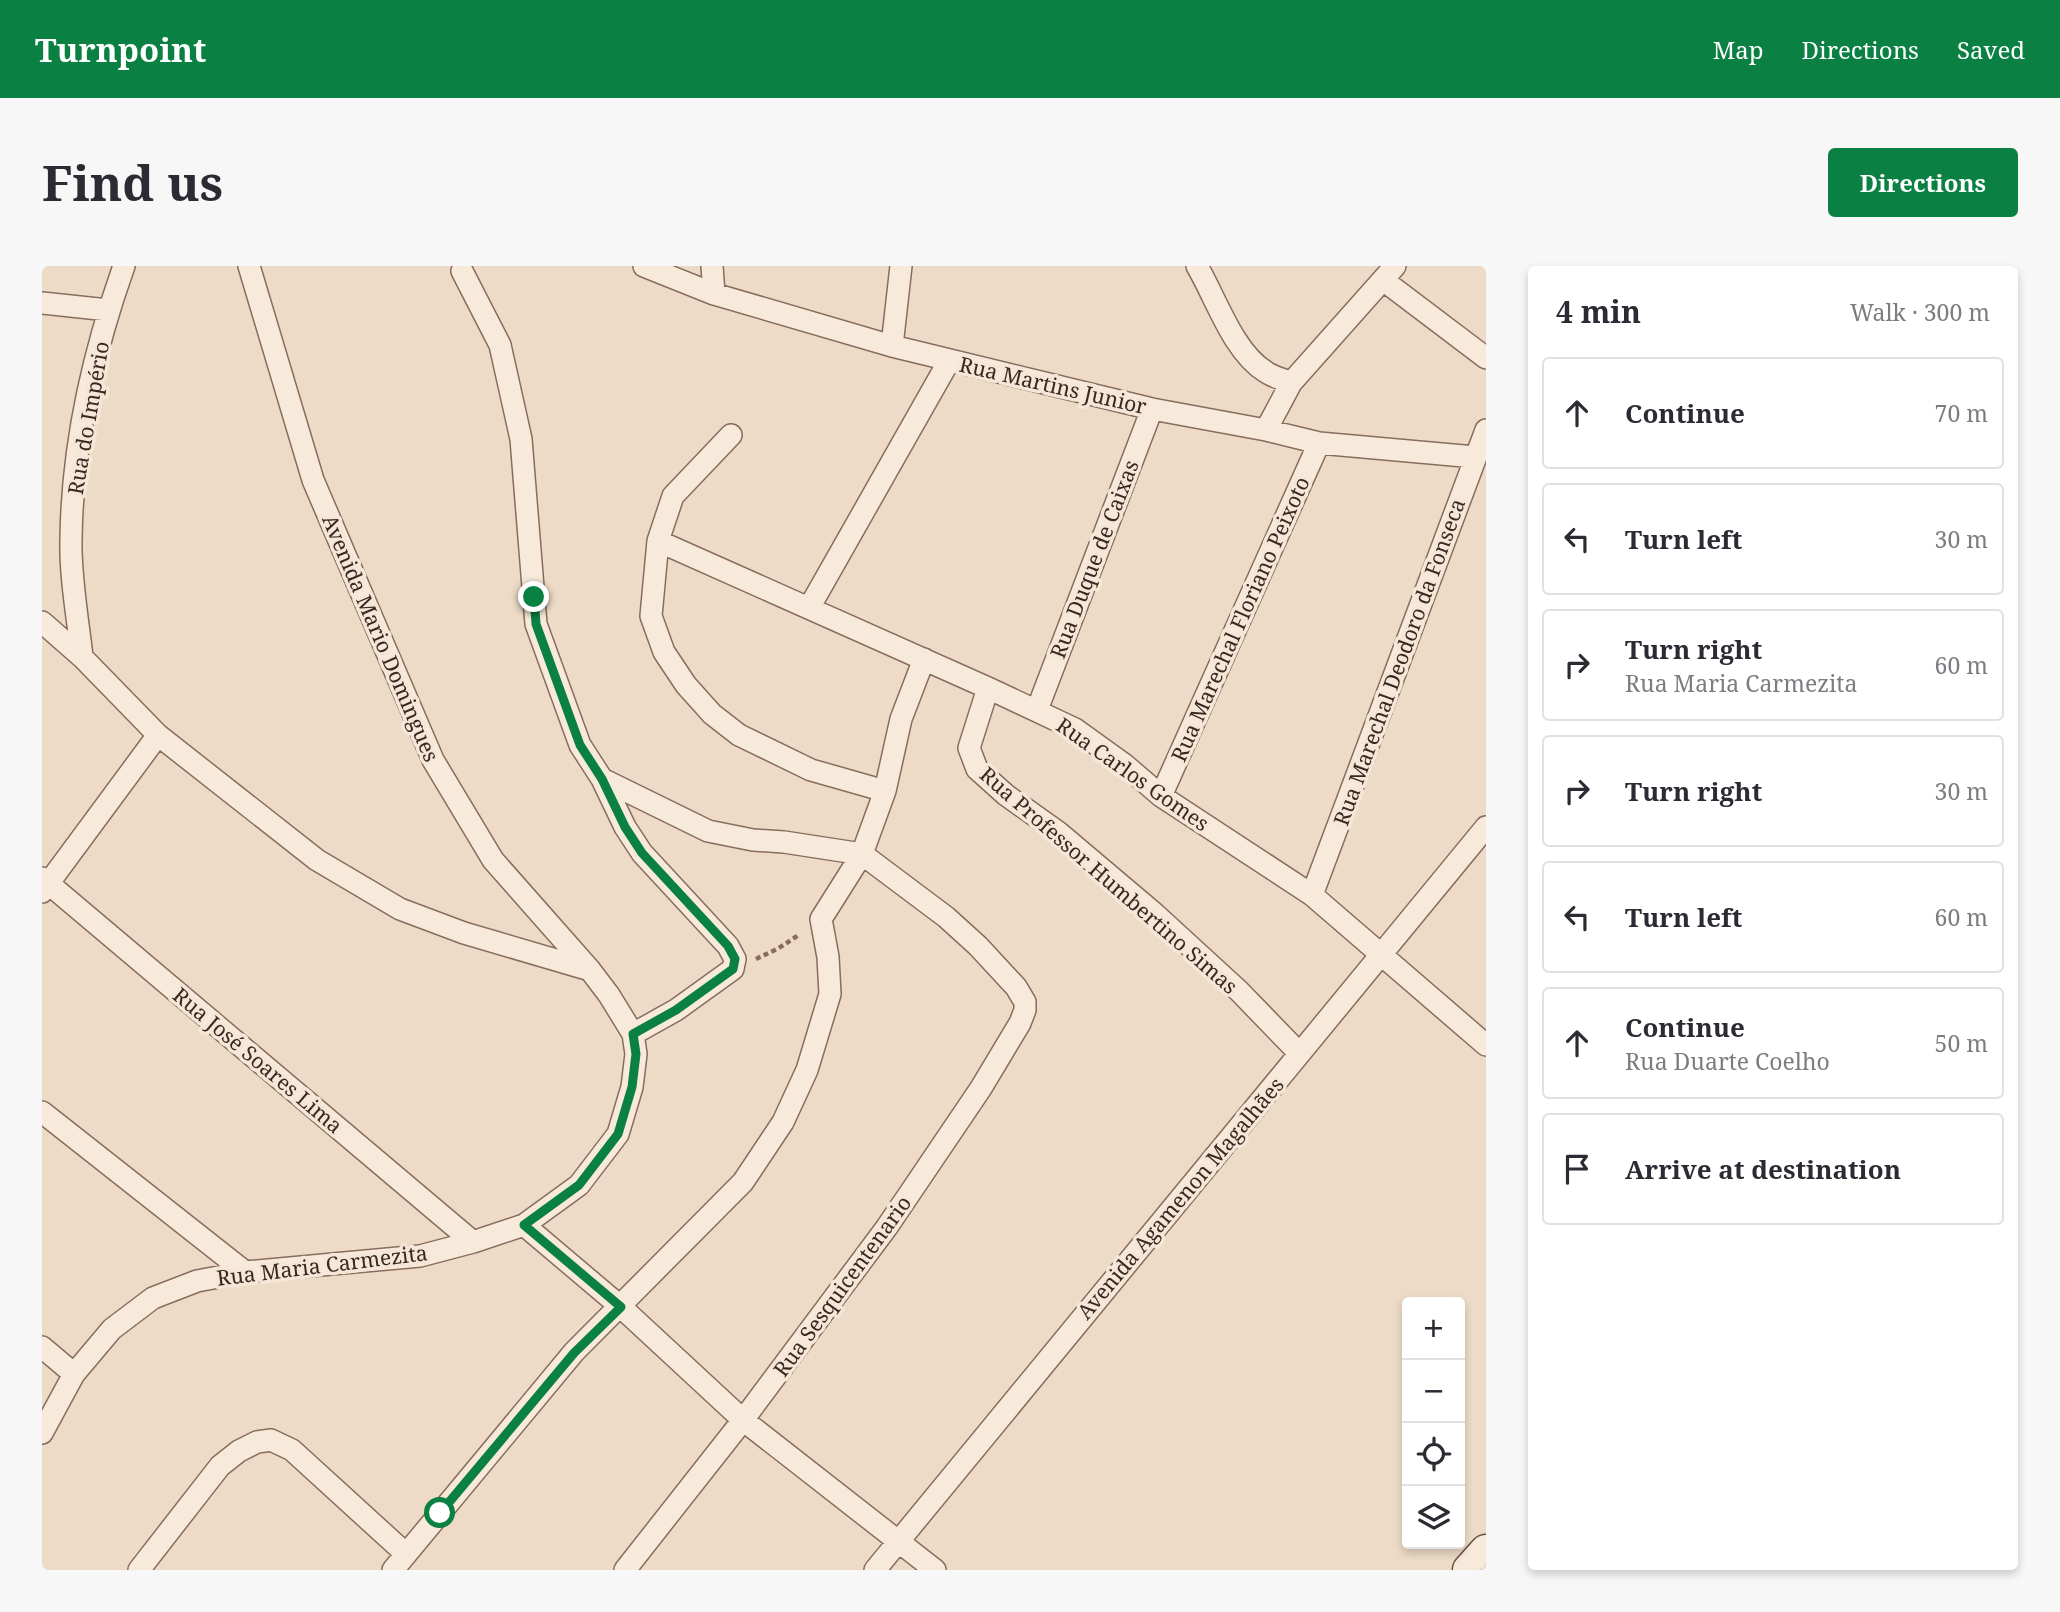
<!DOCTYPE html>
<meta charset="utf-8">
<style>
:root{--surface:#fff;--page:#f7f7f7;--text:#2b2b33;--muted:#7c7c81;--line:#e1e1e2;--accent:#0b8043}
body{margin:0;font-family:"Noto Serif",serif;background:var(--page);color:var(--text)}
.controls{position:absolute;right:21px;bottom:21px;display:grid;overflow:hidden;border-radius:7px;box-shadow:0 4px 10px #0003}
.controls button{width:63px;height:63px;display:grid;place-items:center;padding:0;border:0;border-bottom:2px solid var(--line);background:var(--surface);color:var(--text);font:35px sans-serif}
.stop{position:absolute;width:21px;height:21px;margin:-16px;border:5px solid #0b8043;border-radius:50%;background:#fff}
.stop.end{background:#0b8043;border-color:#fff;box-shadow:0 2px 7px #0008}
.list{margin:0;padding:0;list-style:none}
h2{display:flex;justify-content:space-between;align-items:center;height:91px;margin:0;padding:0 28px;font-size:30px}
h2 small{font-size:23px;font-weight:400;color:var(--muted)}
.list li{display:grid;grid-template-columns:46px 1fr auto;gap:21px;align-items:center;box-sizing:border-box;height:112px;margin:0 14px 14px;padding:0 14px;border:2px solid var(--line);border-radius:7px}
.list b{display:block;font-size:26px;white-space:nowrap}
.list p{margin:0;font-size:23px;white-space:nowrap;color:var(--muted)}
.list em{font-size:23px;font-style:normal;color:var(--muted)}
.icon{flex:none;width:38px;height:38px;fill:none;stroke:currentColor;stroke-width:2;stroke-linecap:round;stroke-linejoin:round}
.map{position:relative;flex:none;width:1444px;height:1304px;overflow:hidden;border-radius:7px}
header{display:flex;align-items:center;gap:42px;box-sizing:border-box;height:98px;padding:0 35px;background:var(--accent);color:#fff}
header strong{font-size:33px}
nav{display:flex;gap:38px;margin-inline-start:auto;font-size:24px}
.intro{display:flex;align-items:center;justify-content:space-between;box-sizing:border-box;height:168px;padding:0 42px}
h1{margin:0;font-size:49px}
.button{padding:18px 32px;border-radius:7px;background:var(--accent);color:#fff;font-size:24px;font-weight:700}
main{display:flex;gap:42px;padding:0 42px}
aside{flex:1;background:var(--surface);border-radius:7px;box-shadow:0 4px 10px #0003}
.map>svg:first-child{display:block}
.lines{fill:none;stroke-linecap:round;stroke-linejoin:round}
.street-casing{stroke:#886c5d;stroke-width:24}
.secondary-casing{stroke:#6a4d40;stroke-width:35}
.path{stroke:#886c5d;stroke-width:4.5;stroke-dasharray:5 3.5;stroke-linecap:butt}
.street{stroke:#f8eadb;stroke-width:21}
.secondary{stroke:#f8eadb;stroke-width:32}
.route{stroke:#0b8043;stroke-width:9}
.labels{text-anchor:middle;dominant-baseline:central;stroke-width:7;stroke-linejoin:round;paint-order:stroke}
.street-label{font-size:21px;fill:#392820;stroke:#f5e6d7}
</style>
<header>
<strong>Turnpoint</strong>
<nav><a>Map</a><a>Directions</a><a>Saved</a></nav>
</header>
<div class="intro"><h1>Find us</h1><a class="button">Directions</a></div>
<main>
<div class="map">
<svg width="1444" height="1304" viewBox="0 0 1444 1304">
<rect width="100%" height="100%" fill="#eddbc7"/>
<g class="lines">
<defs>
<path id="street" d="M602,0L672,28L850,80L1110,143L1224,164L1277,177L1433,191
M670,0L672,28
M1155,0C1174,32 1191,86 1224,106C1231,111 1241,113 1249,117
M420,5L458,79L479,173L494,358L538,479L560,513L666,565L711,574L742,576L820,588L904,651L936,680L974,721L983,736V744L978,757L939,822L845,961L701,1154L583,1304
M1341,14L1444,92
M0,37L66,44
M850,80L859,0
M1224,164L1249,117L1353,0
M689,169L631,230L616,275L609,350L622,386L644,419L670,448L697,469L769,504L843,525
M616,275L946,422L1033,463L1083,499L1119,530L1270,629L1444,779
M767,342L907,95
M0,356L40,391L116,469L275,594L358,643L422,667L548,704
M40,391C36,354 28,311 29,274C30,181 51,87 82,0
M946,422L927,482L935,503L964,529L1016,566L1113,648L1197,725L1257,787
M995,444L1110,143
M560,513L583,561L600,587L686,680L693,693L691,703L634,744L591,768
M1119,530L1277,177
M0,612L431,976
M0,626L116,469
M1270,629L1444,164
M0,846L203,1006
M482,959L579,1041L701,1154L893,1304
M0,1081L32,1108
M0,1167L32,1108L70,1063L111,1032L155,1015L203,1006L378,990L431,976L482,959L537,919L576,868L590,821L594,788L591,768L567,729L548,704L451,594L391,494L271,214L207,0
M97,1304L178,1200L197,1185L215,1176L229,1174L250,1184L364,1288
M351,1304L532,1086L701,916L741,856L765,804L788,728L786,691L779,653L820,588L843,525L859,453L882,393
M833,1304L1444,561"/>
<path id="secondary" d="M1427,1304L1444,1285"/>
</defs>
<use href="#street" class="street-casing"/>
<use href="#secondary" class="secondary-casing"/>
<path class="path" d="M714,693L737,682L758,668"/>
<use href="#street" class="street"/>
<use href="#secondary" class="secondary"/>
</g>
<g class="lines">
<path class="route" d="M398,1247L532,1087L579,1041L482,959L537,919L576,868L590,821L594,788L591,768L634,744L691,703L693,693L686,680L600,587L583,561L560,513L538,479L494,358L492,331"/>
</g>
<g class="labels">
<g class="street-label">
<text transform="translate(1011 119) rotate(13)">Rua Martins Junior</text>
<text transform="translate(46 152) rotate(-80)">Rua do Império</text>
<text transform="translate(1052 293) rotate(-69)">Rua Duque de Caixas</text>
<text transform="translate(1198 353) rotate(-66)">Rua Marechal Floriano Peixoto</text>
<text transform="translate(339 372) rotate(67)">Avenida Mario Domingues</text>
<text transform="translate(1357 396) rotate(-70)">Rua Marechal Deodoro da Fonseca</text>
<text transform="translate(1091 508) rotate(35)">Rua Carlos Gomes</text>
<text transform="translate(1067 614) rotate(41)">Rua Professor Humbertino Simas</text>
<text transform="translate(216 794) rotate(40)">Rua José Soares Lima</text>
<text transform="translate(1138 932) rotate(-50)">Avenida Agamenon Magalhães</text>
<text transform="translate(280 999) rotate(-7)">Rua Maria Carmezita</text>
<text transform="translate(800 1020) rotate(-54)">Rua Sesquicentenario</text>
</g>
</g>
</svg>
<div class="controls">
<button>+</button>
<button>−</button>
<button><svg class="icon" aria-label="locate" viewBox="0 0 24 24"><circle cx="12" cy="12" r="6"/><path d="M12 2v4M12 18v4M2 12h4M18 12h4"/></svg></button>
<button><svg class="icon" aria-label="layers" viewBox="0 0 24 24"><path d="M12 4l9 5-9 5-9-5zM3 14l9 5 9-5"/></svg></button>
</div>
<div class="stop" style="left:398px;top:1247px"></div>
<div class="stop end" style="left:492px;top:331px"></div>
</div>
<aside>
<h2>4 min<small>Walk · 300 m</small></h2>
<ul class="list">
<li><svg class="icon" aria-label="ahead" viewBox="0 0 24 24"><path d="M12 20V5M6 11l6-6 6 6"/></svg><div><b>Continue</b></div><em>70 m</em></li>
<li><svg class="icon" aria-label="left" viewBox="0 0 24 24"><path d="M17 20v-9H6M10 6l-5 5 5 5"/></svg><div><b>Turn left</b></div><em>30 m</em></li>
<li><svg class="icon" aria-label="right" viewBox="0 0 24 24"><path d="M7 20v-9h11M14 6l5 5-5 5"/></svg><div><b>Turn right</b><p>Rua Maria Carmezita</p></div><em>60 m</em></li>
<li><svg class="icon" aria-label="right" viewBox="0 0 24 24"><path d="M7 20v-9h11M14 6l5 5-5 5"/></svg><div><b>Turn right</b></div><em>30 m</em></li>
<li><svg class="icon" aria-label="left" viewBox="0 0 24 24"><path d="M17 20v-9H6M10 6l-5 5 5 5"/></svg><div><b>Turn left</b></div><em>60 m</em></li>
<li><svg class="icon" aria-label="ahead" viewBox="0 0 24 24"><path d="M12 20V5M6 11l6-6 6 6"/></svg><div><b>Continue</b><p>Rua Duarte Coelho</p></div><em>50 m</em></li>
<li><svg class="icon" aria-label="arrive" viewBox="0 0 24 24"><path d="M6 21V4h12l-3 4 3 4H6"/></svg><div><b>Arrive at destination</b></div></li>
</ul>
</aside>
</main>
